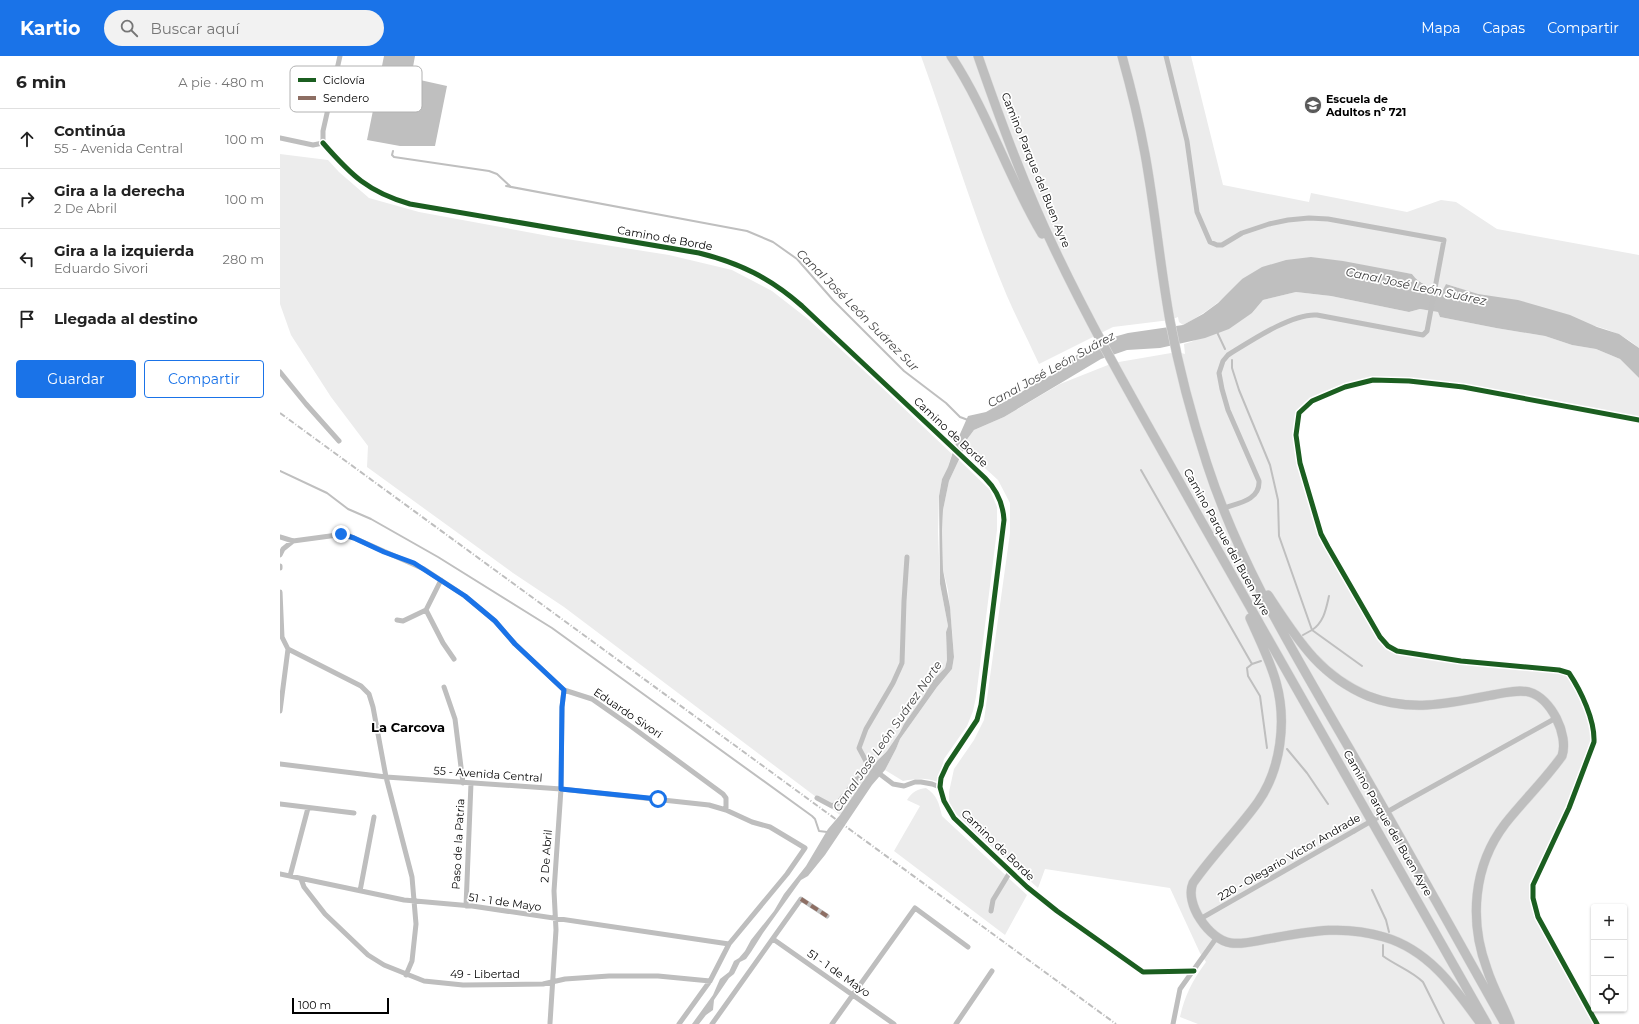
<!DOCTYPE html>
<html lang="es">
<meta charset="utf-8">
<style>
:root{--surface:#fff;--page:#f2f2f2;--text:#222;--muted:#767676;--line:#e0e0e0;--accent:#1a73e8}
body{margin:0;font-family:Montserrat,sans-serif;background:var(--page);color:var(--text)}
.controls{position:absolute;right:12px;bottom:12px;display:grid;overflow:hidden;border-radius:4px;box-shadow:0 1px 3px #0004}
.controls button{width:36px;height:36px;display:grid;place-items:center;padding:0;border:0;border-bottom:1px solid var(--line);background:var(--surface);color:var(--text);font:20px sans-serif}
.scale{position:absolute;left:12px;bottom:10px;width:97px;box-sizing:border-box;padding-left:4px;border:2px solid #000;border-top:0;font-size:11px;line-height:14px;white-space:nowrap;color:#000;-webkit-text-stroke:3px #fff;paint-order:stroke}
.stop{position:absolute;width:12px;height:12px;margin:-9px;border:3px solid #1a73e8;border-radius:50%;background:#fff}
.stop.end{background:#1a73e8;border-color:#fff;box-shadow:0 1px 4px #0008}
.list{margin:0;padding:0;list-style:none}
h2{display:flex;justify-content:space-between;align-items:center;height:52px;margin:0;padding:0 16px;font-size:17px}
h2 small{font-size:13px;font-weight:400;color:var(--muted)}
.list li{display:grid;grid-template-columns:26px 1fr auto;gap:12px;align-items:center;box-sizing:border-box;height:60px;padding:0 16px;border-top:1px solid var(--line)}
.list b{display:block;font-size:15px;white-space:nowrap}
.list p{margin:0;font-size:13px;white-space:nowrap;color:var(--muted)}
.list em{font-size:13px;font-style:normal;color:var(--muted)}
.actions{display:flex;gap:8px;padding:12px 16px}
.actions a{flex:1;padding:9px 0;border:1px solid var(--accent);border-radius:4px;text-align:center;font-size:14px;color:var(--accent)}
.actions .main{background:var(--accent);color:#fff}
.icon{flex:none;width:22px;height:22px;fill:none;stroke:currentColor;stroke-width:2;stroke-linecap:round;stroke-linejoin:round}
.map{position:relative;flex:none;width:1359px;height:968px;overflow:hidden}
header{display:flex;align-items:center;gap:24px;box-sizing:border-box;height:56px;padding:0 20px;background:var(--accent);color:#fff}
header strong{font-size:19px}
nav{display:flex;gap:22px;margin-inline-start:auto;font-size:14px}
.search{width:280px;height:36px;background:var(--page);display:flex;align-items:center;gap:10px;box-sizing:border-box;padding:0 14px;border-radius:22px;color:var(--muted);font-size:15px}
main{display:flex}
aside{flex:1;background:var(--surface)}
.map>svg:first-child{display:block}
.green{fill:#ececec}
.water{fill:#bfbfbf}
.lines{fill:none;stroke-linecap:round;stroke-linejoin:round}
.stream{stroke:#bfbfbf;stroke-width:2}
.highway-casing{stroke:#dbdbdb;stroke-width:10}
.street{stroke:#bebebe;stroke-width:5}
.highway{stroke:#bebebe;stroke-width:9}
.rail{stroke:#bebebe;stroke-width:2;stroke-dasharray:6 2 1 2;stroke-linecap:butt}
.street-bridge{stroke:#bebebe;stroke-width:5}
.quiet{stroke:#8d6e63;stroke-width:4;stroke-dasharray:8 4;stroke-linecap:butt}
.cycleway-casing{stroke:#fff;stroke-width:8}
.cycleway{stroke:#1b5e20;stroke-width:5}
.route{stroke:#1a73e8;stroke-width:5}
.labels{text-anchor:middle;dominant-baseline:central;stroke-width:3.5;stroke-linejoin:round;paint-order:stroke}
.poi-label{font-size:11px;font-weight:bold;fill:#000;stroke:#fff;text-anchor:start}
.street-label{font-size:11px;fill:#000;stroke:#fff}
.water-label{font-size:12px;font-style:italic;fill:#444;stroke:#fff}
.quarter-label{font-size:13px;font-weight:bold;fill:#000;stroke:#fff}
.key{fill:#fff;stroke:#b2b2b2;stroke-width:1}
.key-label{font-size:11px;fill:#000}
</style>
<header>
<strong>Kartio</strong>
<div class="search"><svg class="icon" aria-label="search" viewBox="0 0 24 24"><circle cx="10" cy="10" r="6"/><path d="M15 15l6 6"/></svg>Buscar aquí</div>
<nav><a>Mapa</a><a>Capas</a><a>Compartir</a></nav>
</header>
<main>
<aside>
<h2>6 min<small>A pie · 480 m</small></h2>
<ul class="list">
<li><svg class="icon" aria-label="ahead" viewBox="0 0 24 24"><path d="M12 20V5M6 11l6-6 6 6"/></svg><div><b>Continúa</b><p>55 - Avenida Central</p></div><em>100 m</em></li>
<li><svg class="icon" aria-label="right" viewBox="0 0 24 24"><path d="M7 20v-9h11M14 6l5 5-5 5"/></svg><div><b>Gira a la derecha</b><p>2 De Abril</p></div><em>100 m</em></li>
<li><svg class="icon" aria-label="left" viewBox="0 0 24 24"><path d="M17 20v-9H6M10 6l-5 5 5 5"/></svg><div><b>Gira a la izquierda</b><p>Eduardo Sivori</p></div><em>280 m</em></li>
<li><svg class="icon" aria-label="arrive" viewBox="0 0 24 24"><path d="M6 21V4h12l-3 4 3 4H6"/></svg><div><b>Llegada al destino</b></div></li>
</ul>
<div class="actions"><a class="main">Guardar</a><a>Compartir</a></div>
</aside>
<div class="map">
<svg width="1359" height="968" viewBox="0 0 1359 968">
<rect width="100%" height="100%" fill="#fff"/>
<path class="green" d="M641,0H911L943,129L1029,146L1031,137L1127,156L1161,144L1176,146L1217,173L1359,199V292C1324,261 1268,266 1226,252C1205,245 1187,233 1166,228L1164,234C1151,231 1140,229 1132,218L1108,215L962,223C945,243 926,257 903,269L899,266L898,261L890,264L833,271L759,308C749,286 737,263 727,240C694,162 670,80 641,0Z
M0,98L48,104L59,116L89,142L139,156L274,181L389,199L452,214L492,235L528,263L596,326L672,398L668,411L662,423L659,440L658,476L660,528L668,570L666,576L667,604L665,612L654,623L643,641L624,668L620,676L607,695L602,699L560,759L284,551L233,517L87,411L88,390L51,341L11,279L0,248Z
M1016,236L1051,240L1129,256L1140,253L1158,256L1160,261L1216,272L1265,280L1292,289L1316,293L1340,303L1359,322V364L1183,331L1093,324L1032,345L1019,357L1016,379L1020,407L1041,478L1100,581L1117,595L1289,617L1304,646L1314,686L1289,752L1253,829L1258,861L1317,968H918L900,961C905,939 912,925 926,906L920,897L890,832L765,813L758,832L698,779L676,758L669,747V736L674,713L694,684L704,664L730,477V447L718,424L684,393L685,386L694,374L724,361L780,328L833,307L897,296L905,298L904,288L911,286L972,257L983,244Z
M679,404L710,434L717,451V474L696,641L693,655L687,670L664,703L658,726C644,721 637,723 623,725L605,714L616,693L620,683L657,631L672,613L674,601L672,574L668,534L663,514L662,475L663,454L669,425Z
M646,732C657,739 659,747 662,760L747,839L725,879L614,795L640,750L627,744C632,736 637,733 646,732Z"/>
<path class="water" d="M104,0H135L131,22L167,30L155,90H120L87,84Z
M1031,201L1063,205L1132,218C1140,229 1150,231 1163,234L1166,228L1198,238L1238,244L1290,259L1317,271L1339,278L1359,292V322L1340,303L1316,293L1292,289L1265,280L1216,272L1160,261L1158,256L1140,253L1129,256L1051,240L1016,236L983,244L972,257L949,273L925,282L880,292L847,294L821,303L724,361L694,374L685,386L684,393L669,425L663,454L662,475L663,514L670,551L674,601L672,613L657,631L620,683L616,693L605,714L592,729L545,799L528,820L521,824L483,877L471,896L466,903L460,906L454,918L449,922L434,944L433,954L426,959L419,968H412L433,939L440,923L449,916L454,905L459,902L465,895L471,884L494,855L504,838L526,810L548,773L560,759L597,705L607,695L620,676L624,668L643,641L654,623L665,612L667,604L666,576L668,570L660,528L659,440L662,423L668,411L676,387L688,360L706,356L773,318L798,298L812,293L830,282L848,277L903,269L923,258L938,247L962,223L982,211L1006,204Z"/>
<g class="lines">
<path class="stream" d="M113,95L112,99L114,101L209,115L217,118L231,131
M226,130L467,175L493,186L517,203L553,244L624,315L666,347L680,361L688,364
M937,276L945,293
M952,304V312L959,334L990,409L998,444L999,480L1032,574L1023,579
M861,414L972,608
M0,415L47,437L68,453L91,463L158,501L272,572L532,760L535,763L539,775L547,776
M1049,540C1046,553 1044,566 1032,574L1082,610
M981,605L972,608L967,612L968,620L980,640L987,692
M1007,693L1027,717L1048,748
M1092,834L1106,864L1109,876
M1103,889V900C1115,909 1132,915 1143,926L1164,968"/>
<defs>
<path id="highway" d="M671,0C708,56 728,121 762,178
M698,0C721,66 745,132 775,194C818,285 870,372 919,461C1014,630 1112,798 1207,968
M842,0C851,32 859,65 865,98C875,153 880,210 890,265C899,313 912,362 927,408C960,510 1016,600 1069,692C1122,783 1173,876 1225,968
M988,539C1016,581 1038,619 1088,640C1128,656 1167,648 1207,640C1220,638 1236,633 1249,636C1271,642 1289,679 1282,700C1265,724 1243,745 1225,768C1193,810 1189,865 1207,913C1213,932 1223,949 1230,967
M970,562C979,583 990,604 996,626C1007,665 1001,713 978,746C958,774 933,798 913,827C904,847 929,884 951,887C964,889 979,884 993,882C1032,875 1064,869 1104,881C1149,894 1175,932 1201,968"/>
</defs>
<use href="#highway" class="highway-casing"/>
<path class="street" d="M886,0L907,85L917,156L930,186L937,189H942L962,177L989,168L1008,164L1029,162L1048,163L1164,184L1147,275L1143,279L1037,259C1012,257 969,286 948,299L943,305L939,317L942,333L948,354L979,425C980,444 959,447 944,452
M0,82L33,89L43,87
M43,87C71,119 88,136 130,148L419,197C460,207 490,222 522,250L705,422C717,434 723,447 724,464L701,649L697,664L667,709L661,722L660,731L664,745L674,762L747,831L777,855L863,916L914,915
M43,87V75L60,0
M0,316L26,348L59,385
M0,481L13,485L65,478L144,513L185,540L215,565L235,588L284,634L312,643L352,671L443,738L446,742V754
M0,499L3,493L13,485
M627,501L624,545L622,607L613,627L586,673L579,692L588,709L613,728L624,730L635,726H641L652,728L660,731
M0,510V512
M161,524L146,554L163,587L174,603
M0,536L2,581L8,593L0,655
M117,564L123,565L146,554
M8,593L81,630L89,638L93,651L106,721L132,821L136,868L132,905L126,919
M164,631L175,663L183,727
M0,708L106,721L281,733L429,749L446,754L472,766L490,771L525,792L507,818L449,888L430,925L399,968
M537,742L552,750L558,747L588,709
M0,748L74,757
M1121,748L1276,662
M0,818L124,844L192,850L449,888
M10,820L28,752
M21,823L24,831L45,858L88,899L104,909L144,925L183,929L263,928L285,923L329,920H378L430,925
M80,835L94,761
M186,850L191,727
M711,855L713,844L730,816
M920,863L1074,775
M493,883L614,968
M270,967L276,874L274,835L281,733L282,651L284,634
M432,968L521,843L547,860
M552,968L635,852L688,891
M676,968L712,915
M893,968L900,933L937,881
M1317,968L1258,861L1253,842V829L1289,752L1314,686C1315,664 1301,635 1289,617L1279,614L1181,605L1117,595L1108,590L1100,581L1048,491L1041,478L1020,407L1016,379L1019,357L1032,345L1065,331L1093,324L1129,325L1183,331L1359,364"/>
<use href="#highway" class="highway"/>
<path class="rail" d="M0,357L836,968"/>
<path class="street-bridge" d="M1074,775L1121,748"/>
<path class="quiet" d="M521,843L547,860"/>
<defs>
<path id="cycleway" d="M43,87C71,119 88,136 130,148L419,197C460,207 490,222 522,250L705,422C717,434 723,447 724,464L701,649L697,664L667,709L661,722L660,731L664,745L674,762L747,831L777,855L863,916L914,915
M1317,968L1258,861L1253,842V829L1289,752L1314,686C1315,664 1301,635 1289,617L1279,614L1181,605L1117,595L1108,590L1100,581L1048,491L1041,478L1020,407L1016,379L1019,357L1032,345L1065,331L1093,324L1129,325L1183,331L1359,364"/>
</defs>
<use href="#cycleway" class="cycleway-casing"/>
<use href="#cycleway" class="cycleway"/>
</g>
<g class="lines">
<path class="route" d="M61,478L74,482L104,496L134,507L185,540L215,565L235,588L284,634L282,651L281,733L378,743"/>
</g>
<defs>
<symbol id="school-disc" viewBox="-11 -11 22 22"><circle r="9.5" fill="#595959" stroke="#fff"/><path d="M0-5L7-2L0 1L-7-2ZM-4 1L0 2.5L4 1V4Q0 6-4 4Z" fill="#fff"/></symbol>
</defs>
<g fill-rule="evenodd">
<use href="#school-disc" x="1023" y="39" width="20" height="20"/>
</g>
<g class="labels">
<g class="poi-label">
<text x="1046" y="43">Escuela de<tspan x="1046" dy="13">Adultos nº 721</tspan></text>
</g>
<g class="street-label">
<text transform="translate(756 114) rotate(68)">Camino Parque del Buen Ayre</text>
<text transform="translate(385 182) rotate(10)">Camino de Borde</text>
<text transform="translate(671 376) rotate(43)">Camino de Borde</text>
<text transform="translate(947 486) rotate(61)">Camino Parque del Buen Ayre</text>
<text transform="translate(348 657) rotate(34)">Eduardo Sivori</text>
<text transform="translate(208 718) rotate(4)">55 - Avenida Central</text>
<text transform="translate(1108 767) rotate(60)">Camino Parque del Buen Ayre</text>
<text transform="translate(178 788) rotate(-87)">Paso de la Patria</text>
<text transform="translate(718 789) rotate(44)">Camino de Borde</text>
<text transform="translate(266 800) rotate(-86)">2 De Abril</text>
<text transform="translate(1009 801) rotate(-30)">220 - Olegario Víctor Andrade</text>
<text transform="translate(225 846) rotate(8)">51 - 1 de Mayo</text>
<text transform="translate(559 917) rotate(35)">51 - 1 de Mayo</text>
<text x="205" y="918">49 - Libertad</text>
</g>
<g class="water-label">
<text transform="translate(1136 230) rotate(12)">Canal José León Suárez</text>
<text transform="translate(578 254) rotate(45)">Canal José León Suárez Sur</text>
<text transform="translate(771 313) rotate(-29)">Canal José León Suárez</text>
<text transform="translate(607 680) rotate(-55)">Canal José León Suárez Norte</text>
</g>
<g class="quarter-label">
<text x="128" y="671">La Carcova</text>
</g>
</g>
<rect x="10" y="10" width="132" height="46" rx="6" class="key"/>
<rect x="18" y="22" width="18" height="4" fill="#1b5e20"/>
<rect x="18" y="40" width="18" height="4" fill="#8d6e63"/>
<g class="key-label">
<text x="43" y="28">Ciclovía</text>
<text x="43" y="46">Sendero</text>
</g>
</svg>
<div class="controls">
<button>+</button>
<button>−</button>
<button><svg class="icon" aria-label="locate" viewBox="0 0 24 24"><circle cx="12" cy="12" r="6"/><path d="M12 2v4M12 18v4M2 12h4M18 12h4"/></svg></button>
</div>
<div class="scale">100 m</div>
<div class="stop" style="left:378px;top:743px"></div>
<div class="stop end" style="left:61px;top:478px"></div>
</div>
</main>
